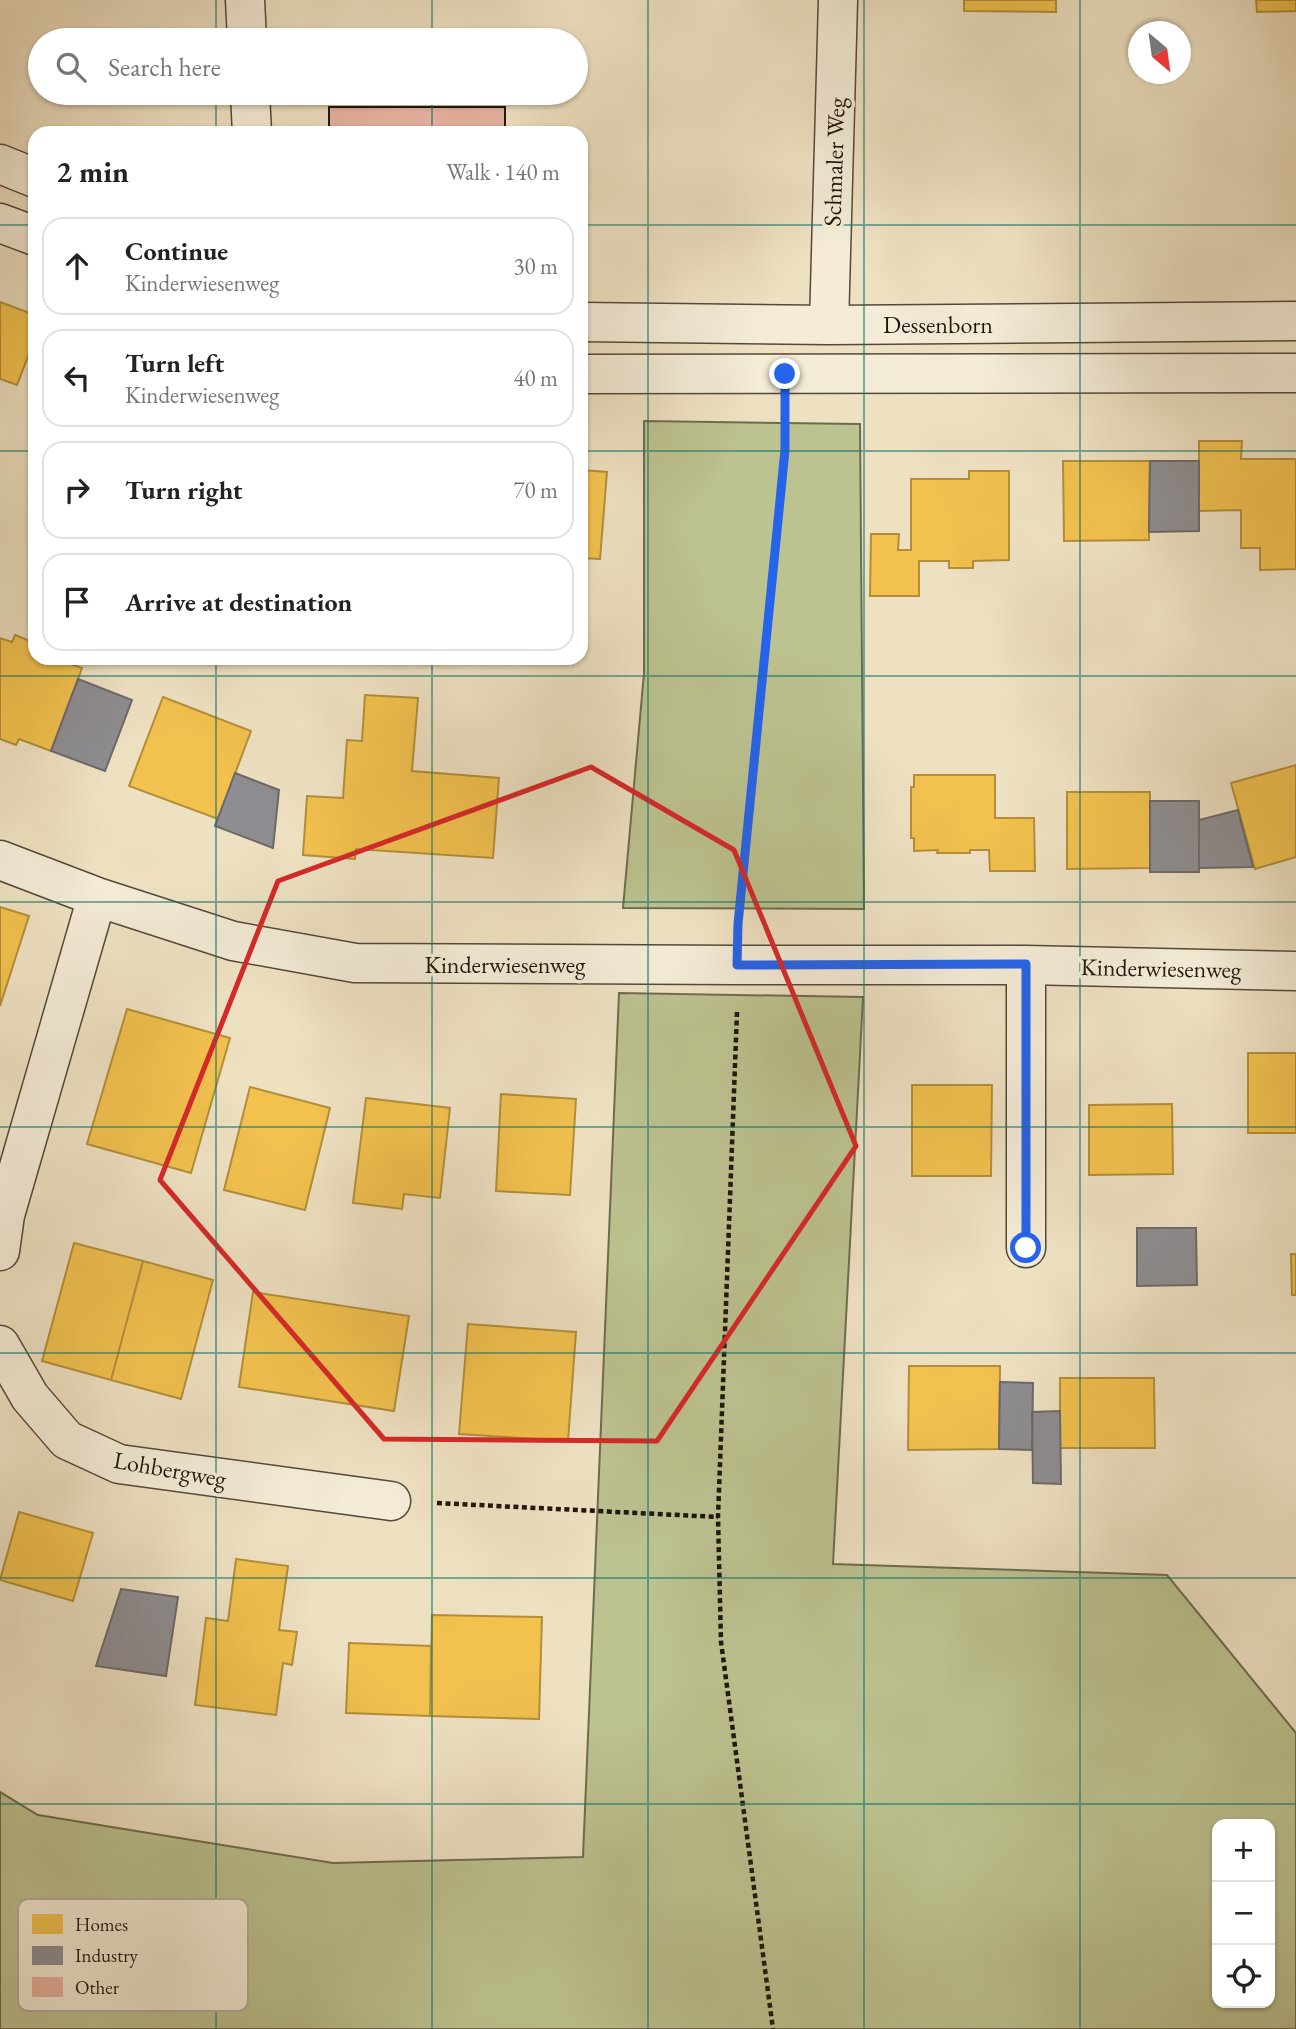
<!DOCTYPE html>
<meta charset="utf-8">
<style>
:root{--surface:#fff;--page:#f2f2f2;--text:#222;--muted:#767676;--line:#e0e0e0}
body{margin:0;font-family:"EB Garamond",serif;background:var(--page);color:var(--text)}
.controls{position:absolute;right:21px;bottom:21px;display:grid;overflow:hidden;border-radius:14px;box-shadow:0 2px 5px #0004}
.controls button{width:63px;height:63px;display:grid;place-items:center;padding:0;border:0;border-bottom:2px solid var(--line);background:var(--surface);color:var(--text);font:35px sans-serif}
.compass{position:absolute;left:1128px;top:21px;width:63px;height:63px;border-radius:50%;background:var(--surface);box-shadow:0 2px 5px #0004;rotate:151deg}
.stop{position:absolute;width:21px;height:21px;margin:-16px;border:5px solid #2563eb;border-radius:50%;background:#fff}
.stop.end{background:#2563eb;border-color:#fff;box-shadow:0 2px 7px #0008}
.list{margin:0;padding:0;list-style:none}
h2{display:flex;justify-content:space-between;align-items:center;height:91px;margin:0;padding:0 28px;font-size:30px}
h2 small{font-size:23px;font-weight:400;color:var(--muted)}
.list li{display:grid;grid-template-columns:46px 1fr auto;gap:21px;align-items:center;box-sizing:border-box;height:98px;margin:0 14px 14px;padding:0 14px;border:2px solid var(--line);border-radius:21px}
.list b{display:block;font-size:26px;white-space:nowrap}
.list p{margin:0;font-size:23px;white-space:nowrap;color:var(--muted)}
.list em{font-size:23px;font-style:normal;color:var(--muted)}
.icon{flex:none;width:38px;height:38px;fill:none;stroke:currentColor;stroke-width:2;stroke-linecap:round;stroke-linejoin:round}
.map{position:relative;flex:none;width:1296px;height:2029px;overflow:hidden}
.search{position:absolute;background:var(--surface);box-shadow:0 2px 5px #0004;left:28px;top:28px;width:560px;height:77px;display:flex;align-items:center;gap:18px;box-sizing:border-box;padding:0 24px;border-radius:38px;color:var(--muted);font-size:26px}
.panel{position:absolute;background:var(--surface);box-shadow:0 2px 5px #0004;left:28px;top:126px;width:560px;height:539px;border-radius:21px}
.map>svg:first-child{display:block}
.green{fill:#bcc290;stroke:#6e6c4e;stroke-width:2;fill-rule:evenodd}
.homes{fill:#f2c14e;stroke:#b38e3a;stroke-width:2}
.industry{fill:#8d8d92;stroke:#6c696a;stroke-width:2}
.building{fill:#e6b2a0;stroke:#1f160d;stroke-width:2}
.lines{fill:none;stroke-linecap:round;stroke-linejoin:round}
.minor-casing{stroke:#53493a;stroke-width:41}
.path{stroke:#1f160d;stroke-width:4.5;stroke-dasharray:5 3.5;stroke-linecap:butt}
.minor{stroke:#f4ecd7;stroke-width:38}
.route{stroke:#2563eb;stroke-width:9}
.marked{fill:none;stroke:#d62828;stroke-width:5;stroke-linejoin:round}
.grid{fill:none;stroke:#0f766e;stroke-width:2;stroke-opacity:0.55}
.labels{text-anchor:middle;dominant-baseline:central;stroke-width:7;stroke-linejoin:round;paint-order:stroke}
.street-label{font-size:24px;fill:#1f160d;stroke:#f4ecd7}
.key{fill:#f4ecd7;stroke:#b4ac9a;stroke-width:2}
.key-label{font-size:19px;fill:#1f160d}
</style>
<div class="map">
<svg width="1296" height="2029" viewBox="0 0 1296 2029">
<rect width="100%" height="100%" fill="#eee1c2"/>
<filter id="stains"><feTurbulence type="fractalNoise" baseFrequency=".00286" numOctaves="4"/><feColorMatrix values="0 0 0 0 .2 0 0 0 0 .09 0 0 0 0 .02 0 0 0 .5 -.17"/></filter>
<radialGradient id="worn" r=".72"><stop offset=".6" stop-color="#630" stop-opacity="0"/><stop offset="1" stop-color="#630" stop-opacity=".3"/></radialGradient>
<path class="green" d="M644,421L860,424L864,909L623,908L644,673Z
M619,993L863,997L833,1564L1167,1575L1296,1733V2029H0V1792L38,1815L333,1863L583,1857ZM1217,1824H1270V2003H1217Z"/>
<path class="homes" d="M964,0H1056V12L964,11Z
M1256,0H1296V11L1257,12Z
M0,302L35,315V338L17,385L0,379Z
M1199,441H1242L1241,459H1296V569L1260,570V548H1241V510L1199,511Z
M1063,461H1150L1149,540L1064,541Z
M581,470L607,472L600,559L581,558Z
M969,471H1009V560L973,561V568H949V561H919V596H870L871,534H899L898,550H911V479H969Z
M15,635L35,643V658H55L82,668L51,751L19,739L16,745L0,739V638L12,642Z
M365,695L418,698L412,771L499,778L493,858L356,849L355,859L303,855L307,796L343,798L347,740L362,741Z
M163,697L251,731L218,819L129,786Z
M1296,765V857L1255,869L1231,783Z
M914,775H995V818H1034L1035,871H990L989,850H970V853H937L938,850L914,851V838H911V787H914Z
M1067,792H1150V868L1067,869Z
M0,907L29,916L0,1006Z
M127,1009L230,1038L191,1173L87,1144Z
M1248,1053H1296V1133H1248Z
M912,1085H992L991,1176H912Z
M250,1087L330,1108L305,1210L224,1190Z
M501,1094L576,1099L570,1195L496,1191Z
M366,1098L450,1108L440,1198L404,1194L402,1209L353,1203Z
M1172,1104L1173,1174L1089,1175V1105Z
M74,1243L143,1261L111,1380L42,1361Z
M1291,1254H1296V1295H1292Z
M143,1261L213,1280L181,1399L111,1380Z
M253,1292L409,1316L394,1411L239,1387Z
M468,1324L576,1332L568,1441L459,1434Z
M909,1366H1000L999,1449L908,1450Z
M1060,1378H1154L1155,1448H1060Z
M19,1512L93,1533L73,1601L0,1580Z
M236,1559L288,1566L279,1630L297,1632L292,1665L283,1663L276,1715L195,1705L206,1618L228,1621Z
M432,1615L542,1617L539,1719L430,1716Z
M349,1643L431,1646L430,1716L346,1713Z"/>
<path class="industry" d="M1150,461H1199V531L1149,532Z
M78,679L132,700L105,771L51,751Z
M235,773L279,790L273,848L215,826Z
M1150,801H1199V872H1150Z
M1238,810L1253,867L1199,868V820Z
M1137,1228H1196L1197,1285L1137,1286Z
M1000,1382L1033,1383L1032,1450L999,1449Z
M1060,1411L1061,1484L1033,1483L1032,1412Z
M121,1589L178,1597L166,1676L96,1666Z"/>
<path class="building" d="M329,107H505V133H329Z"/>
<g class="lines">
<defs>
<path id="minor" d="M245,0L247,40
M250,93L252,133
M0,164L35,178
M0,223L35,236
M581,322L829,325L1296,321
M829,325L838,0
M581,374L1296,373
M0,860L97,897L233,941L355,963L737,965H1026L1296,971
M1026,1248V965
M0,1251L5,1215L97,897
M0,1345L30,1397L67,1440L119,1464L391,1501"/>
</defs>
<use href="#minor" class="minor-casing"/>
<path class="path" d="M739,919L785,450V422
M737,1012L718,1517L721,1642L773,2029
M437,1503L718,1517"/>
<use href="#minor" class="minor"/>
</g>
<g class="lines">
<path class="route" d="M785,374V450L738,924L737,965L1026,964V1248"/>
</g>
<path class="marked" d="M591,767L734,850L856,1146L657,1441L384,1439L160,1180L278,881Z"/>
<path class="grid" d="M216,0V40M432,0V40M648,0V2029M864,0V2029M1080,0V2029M216,93V133M432,93V133M0,225H35M581,225H1296M0,451H35M581,451H1296M216,658V2029M432,658V2029M0,676H1296M0,902H1296M0,1127H1296M0,1353H1296M0,1578H1296M0,1804H1296"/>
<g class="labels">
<g class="street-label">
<text transform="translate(834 162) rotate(-88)">Schmaler Weg</text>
<text x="938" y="324">Dessenborn</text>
<text x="505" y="964">Kinderwiesenweg</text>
<text transform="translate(1161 968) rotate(1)">Kinderwiesenweg</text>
<text transform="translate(170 1469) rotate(10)">Lohbergweg</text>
</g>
</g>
<rect x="18" y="1899" width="230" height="112" rx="10" class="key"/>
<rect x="32" y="1914" width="31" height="20" fill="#f2c14e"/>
<rect x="32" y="1946" width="31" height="19" fill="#8d8d92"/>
<rect x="32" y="1977" width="31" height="20" fill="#e6b2a0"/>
<g class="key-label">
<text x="75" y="1931">Homes</text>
<text x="75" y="1962">Industry</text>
<text x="75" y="1994">Other</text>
</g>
<rect width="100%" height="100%" filter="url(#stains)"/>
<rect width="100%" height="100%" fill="url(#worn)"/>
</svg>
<div class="controls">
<button>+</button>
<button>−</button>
<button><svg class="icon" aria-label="locate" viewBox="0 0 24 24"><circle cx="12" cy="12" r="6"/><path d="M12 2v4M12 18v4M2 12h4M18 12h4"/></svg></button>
</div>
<svg class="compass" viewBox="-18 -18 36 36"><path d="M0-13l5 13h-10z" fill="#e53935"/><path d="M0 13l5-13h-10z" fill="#767676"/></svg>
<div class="stop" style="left:1026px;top:1248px"></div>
<div class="stop end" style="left:785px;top:374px"></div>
<div class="search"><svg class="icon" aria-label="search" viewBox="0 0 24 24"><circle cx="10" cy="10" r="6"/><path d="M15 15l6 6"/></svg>Search here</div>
<section class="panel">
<h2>2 min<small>Walk · 140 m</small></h2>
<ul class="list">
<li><svg class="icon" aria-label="ahead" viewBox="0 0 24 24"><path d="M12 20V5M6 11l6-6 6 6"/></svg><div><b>Continue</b><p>Kinderwiesenweg</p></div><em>30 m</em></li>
<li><svg class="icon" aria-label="left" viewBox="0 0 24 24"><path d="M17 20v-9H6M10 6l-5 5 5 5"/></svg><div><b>Turn left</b><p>Kinderwiesenweg</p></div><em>40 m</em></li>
<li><svg class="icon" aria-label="right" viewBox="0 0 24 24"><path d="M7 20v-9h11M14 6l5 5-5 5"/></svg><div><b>Turn right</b></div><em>70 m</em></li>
<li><svg class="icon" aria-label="arrive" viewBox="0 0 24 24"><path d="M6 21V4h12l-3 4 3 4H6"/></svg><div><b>Arrive at destination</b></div></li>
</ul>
</section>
</div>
